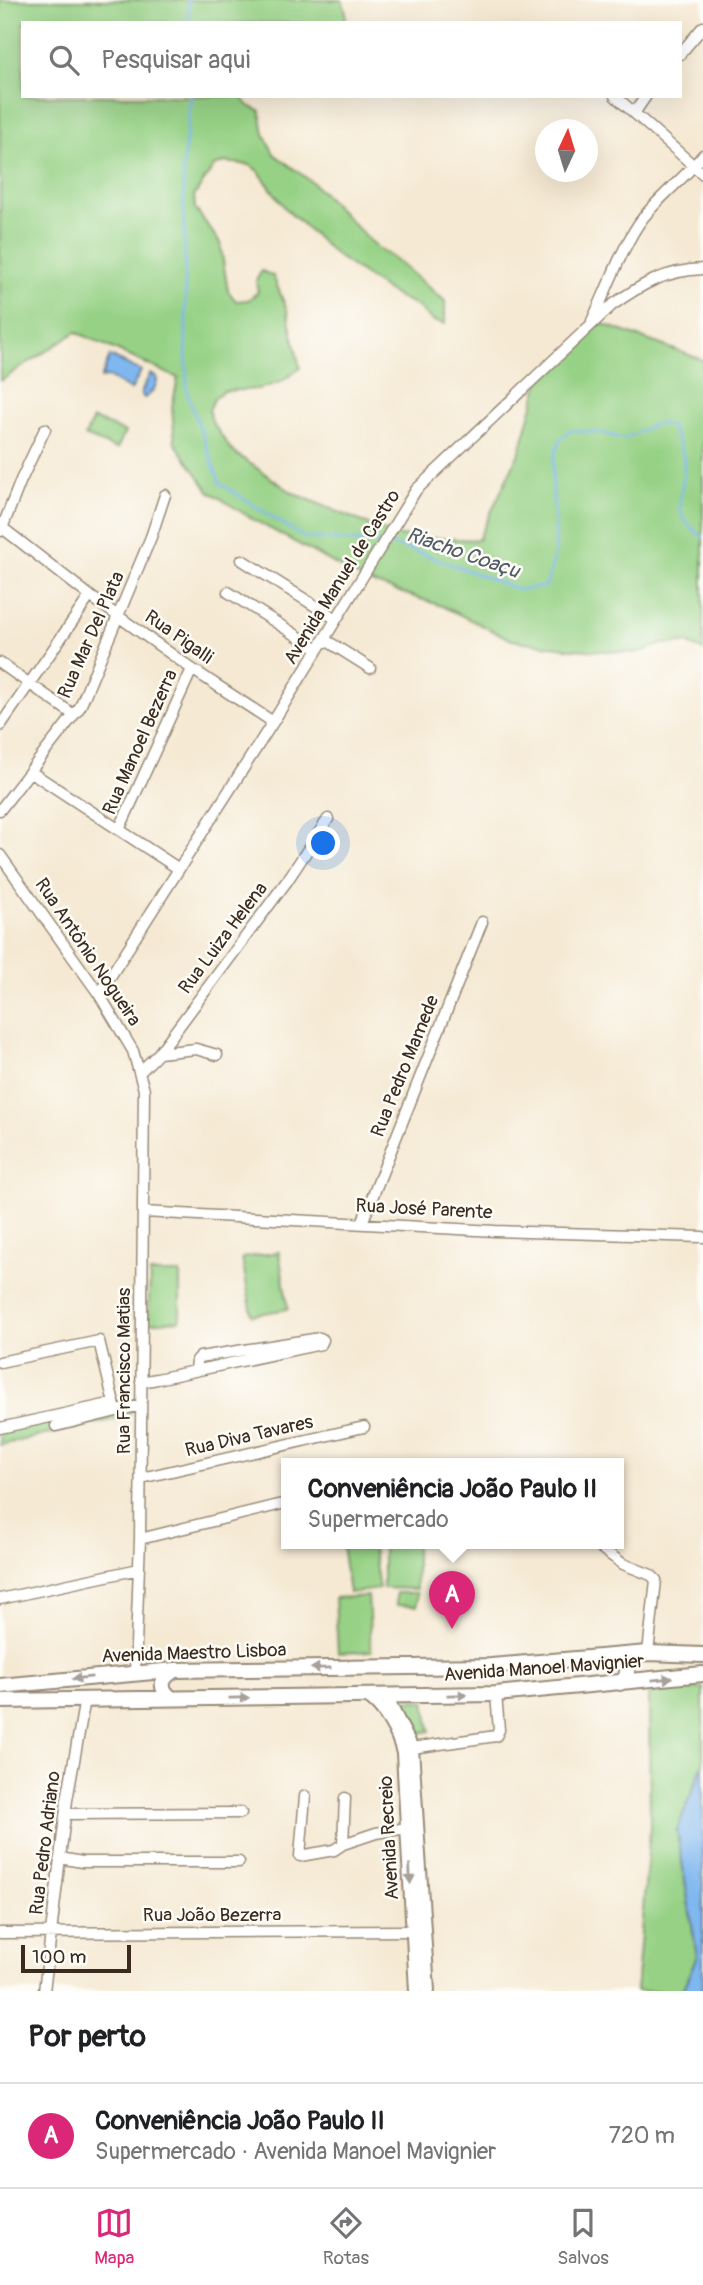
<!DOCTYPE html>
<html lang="pt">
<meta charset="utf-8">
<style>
:root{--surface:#fff;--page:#f2f2f2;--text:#202124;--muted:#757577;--line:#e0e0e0;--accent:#db2777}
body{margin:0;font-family:Pangolin,sans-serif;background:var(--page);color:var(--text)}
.compass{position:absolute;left:535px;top:119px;width:63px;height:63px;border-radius:50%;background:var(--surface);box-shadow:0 7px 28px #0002;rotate:4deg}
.scale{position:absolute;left:21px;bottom:18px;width:110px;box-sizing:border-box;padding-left:7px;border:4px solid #3b2a1e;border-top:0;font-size:19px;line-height:24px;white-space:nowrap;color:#3b2a1e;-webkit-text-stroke:5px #fdfcf7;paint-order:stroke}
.you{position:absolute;left:324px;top:844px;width:24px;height:24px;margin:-18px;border:5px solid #fff;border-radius:50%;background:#1a73e8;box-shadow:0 0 0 10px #1a73e833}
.badge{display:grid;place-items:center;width:46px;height:46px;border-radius:50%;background:var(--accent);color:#fff;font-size:23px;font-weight:700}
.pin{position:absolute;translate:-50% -58px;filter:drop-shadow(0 2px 4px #0008)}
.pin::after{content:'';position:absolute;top:37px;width:24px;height:21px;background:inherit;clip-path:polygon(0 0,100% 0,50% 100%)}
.popup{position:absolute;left:281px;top:1458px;width:343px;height:91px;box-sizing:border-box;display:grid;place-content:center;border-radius:0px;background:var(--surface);filter:drop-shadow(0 2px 5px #0005);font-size:23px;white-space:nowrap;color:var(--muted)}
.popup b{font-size:26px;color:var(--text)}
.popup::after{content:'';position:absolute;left:50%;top:100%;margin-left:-14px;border:14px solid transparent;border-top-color:var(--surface)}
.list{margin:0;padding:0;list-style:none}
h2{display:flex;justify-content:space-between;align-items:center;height:91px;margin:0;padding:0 28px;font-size:30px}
h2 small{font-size:23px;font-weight:400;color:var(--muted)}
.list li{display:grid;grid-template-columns:46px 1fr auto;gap:21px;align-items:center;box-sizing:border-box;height:105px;padding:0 28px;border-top:2px solid var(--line)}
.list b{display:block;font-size:26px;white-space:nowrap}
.list p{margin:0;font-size:23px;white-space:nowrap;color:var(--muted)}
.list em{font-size:23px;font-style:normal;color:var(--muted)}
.icon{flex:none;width:38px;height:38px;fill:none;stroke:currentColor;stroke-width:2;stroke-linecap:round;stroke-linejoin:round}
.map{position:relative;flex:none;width:703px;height:1991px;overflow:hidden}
.search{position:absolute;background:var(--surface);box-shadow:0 7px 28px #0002;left:21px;right:21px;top:21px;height:77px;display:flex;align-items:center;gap:18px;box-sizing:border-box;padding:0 24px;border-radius:0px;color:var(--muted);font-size:26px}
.sheet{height:196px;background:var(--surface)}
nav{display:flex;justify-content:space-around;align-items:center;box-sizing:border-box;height:98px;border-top:2px solid var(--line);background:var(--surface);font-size:19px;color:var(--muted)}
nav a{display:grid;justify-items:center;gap:4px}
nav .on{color:var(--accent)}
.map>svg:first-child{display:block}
.green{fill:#96d185;stroke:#687e52;stroke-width:2}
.water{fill:#7fb7ef;stroke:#5d7086;stroke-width:2}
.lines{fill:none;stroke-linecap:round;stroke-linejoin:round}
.stream{stroke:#7fb7ef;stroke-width:2.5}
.minor-casing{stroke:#988a78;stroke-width:13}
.major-casing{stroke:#988a78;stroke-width:16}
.highway-casing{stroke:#988a78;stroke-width:18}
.minor{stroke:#fff;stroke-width:10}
.major{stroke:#fff;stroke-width:12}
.highway{stroke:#fff;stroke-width:14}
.oneway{fill:#a79f9a}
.labels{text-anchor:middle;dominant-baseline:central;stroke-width:5;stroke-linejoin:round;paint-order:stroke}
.street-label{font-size:19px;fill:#3b2a1e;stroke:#fdfcf7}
.water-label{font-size:21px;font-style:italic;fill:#535b67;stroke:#fdfcf7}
</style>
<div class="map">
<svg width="703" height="1991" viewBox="0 0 703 1991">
<rect width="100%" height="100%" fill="#fdfcf7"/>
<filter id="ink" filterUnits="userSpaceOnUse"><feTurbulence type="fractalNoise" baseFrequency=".0143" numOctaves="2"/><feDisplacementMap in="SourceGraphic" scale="14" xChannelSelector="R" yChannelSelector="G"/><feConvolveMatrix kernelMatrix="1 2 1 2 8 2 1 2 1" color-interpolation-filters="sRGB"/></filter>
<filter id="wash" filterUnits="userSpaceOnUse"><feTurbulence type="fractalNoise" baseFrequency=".00686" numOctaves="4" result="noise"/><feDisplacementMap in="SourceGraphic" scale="28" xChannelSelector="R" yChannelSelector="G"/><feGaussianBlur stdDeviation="1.57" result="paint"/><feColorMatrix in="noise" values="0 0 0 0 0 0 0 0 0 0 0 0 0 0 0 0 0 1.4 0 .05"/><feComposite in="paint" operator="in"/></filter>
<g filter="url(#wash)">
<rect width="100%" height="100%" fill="#f5e9d3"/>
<path class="green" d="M0,0H342L346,12L345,23H23V96H241L249,106L260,111L264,134L274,154L313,183L376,247L396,260L445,301V324L433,321L416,305L394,295L337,256L286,209L259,172L250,165L225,162L214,166L194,196L195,208L220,243L228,291L236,301L248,300L258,292L256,280L262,271L273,276L287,310L300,368L281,382L259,389L223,391L214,399L209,410L212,422L232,451L293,493L396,536L478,540L520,451L541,377L600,323L703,360V651L687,643L662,644L637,653L571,649L512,640L442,606L366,581L254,520L209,491L175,443L172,407L178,378L76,332L0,381Z
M93,419L125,432L117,449L85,436Z
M279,1252L288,1309L252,1315L242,1258Z
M150,1273H180V1320L148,1323Z
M130,1403V1416L0,1445V1431Z
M355,1543H372L379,1589L349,1593L342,1545Z
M383,1543H416V1589L383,1588Z
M396,1593H417V1606L396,1605Z
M368,1596L371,1651L338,1653L335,1598Z
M703,1688V1764L677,1830L697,1956L682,1991H636L650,1828L649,1694Z
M401,1700L425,1701L430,1731L414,1734L411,1719L402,1711L397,1704Z"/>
<path class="water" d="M110,356L141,371L131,390L108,377L101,378Z
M150,374L157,377C158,385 151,395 144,398L141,393Z
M703,1764V1991H682L697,1956L677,1830Z"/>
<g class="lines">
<path class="stream" d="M188,0L189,23
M191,96L183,163L187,393L220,483L303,537L379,543
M385,544L399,546L429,556L520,590L546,586C550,574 554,561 555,548C558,516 545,473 559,442C561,438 567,434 570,430L602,433L624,439L657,423L671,426C675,437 684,451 684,463C685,498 666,512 703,537"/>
</g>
</g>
<g filter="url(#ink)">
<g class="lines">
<defs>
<path id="minor" d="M680,54L703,27
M615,96L703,174
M635,112L646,96
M592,321C606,292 624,242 643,218C661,195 685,178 703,155
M0,526L90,596L192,669L273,722
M1,531L21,480L45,429
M242,560L336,619
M228,592L318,649
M324,639L370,668
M0,663L74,715
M0,726L90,596
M31,772L179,869
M0,810L80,707L151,537L165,495
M119,830L192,669
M0,855L99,994L133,1051L144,1090L140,1539L135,1672
M99,994L273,722L416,490L611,306C640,285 666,270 703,269
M159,1053L196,1049L217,1055
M140,1072L159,1053L287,881L328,819
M143,1212L495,1231L703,1237
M362,1223L482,922
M0,1362L99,1341L116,1411
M141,1382L157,1379L321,1344L323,1340L320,1338L200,1357L197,1360L196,1370
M56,1426L141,1405
M0,1428L114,1403
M141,1478L364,1427
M140,1539L286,1503
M594,1543L623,1564L651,1575L656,1580L648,1653
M0,1599L139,1569
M412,1748L496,1736L499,1730L496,1694
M305,1796L300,1856L334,1850L343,1844L376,1833L407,1828
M66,1814L241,1813
M343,1844L345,1798
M60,1858L82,1862H239
M0,1933L417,1931
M44,1991L67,1800L85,1699"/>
<path id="major" d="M366,1696C384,1707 398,1732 403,1753L416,1991
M388,1696L391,1707L412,1748L428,1991"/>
<path id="highway" d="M612,1656L628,1666L626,1677L620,1683
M0,1686L175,1670L491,1666L648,1653L703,1655
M171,1698C158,1687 161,1678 175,1670
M0,1701L496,1694L703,1674"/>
</defs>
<use href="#minor" class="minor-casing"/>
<use href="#major" class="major-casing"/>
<use href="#highway" class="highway-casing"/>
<use href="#minor" class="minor"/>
<use href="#major" class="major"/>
<use href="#highway" class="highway"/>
</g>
<defs><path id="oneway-solid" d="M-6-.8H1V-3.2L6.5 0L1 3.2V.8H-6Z" transform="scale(1.75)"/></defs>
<g class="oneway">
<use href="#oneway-solid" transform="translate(321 1668) rotate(179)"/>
<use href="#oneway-solid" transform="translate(82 1678) rotate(174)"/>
<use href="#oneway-solid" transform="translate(662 1679) rotate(-6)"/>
<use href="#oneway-solid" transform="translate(457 1695) rotate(-1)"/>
<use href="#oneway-solid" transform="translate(239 1698) rotate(-1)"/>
<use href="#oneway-solid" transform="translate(410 1874) rotate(87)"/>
</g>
</g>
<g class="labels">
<g class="street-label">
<text transform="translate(342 577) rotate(-58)">Avenida Manuel de Castro</text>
<text transform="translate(91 635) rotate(-66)">Rua Mar Del Plata</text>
<text transform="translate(179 637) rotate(35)">Rua Pigalli</text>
<text transform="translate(140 742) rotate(-66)">Rua Manoel Bezerra</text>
<text transform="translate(223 938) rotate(-53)">Rua Luiza Helena</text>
<text transform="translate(88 952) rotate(56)">Rua Antônio Nogueira</text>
<text transform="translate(405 1066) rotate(-68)">Rua Pedro Mamede</text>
<text transform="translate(424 1209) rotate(3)">Rua José Parente</text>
<text transform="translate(124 1371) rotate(-90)">Rua Francisco Matias</text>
<text transform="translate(249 1436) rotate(-13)">Rua Diva Tavares</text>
<text transform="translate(194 1653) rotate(-2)">Avenida Maestro Lisboa</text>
<text transform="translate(544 1668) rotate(-4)">Avenida Manoel Mavignier</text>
<text transform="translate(389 1838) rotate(-93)">Avenida Recreio</text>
<text transform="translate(45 1843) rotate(-83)">Rua Pedro Adriano</text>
<text x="212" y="1915">Rua João Bezerra</text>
</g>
<g class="water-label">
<text transform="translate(463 553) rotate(19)">Riacho Coaçu</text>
</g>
</g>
</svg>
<svg class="compass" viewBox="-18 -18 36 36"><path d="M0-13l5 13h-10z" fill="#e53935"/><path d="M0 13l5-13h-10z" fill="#757577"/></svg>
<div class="scale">100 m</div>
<div class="you"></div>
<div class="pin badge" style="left:452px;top:1629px">A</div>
<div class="popup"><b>Conveniência João Paulo II</b>Supermercado</div>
<div class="search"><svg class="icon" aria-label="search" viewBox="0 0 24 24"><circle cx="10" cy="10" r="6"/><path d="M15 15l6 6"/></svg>Pesquisar aqui</div>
</div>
<section class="sheet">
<h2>Por perto<small></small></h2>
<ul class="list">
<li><span class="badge">A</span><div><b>Conveniência João Paulo II</b><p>Supermercado · Avenida Manoel Mavignier</p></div><em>720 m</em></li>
</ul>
</section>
<nav>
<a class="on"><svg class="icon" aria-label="map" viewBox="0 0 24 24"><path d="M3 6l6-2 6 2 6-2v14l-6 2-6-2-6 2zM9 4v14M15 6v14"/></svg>Mapa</a>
<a><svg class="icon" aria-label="directions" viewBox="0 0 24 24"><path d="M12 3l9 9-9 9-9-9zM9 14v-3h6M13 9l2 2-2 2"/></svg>Rotas</a>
<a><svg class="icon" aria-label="saved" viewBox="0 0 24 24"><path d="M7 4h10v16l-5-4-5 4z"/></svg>Salvos</a>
</nav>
